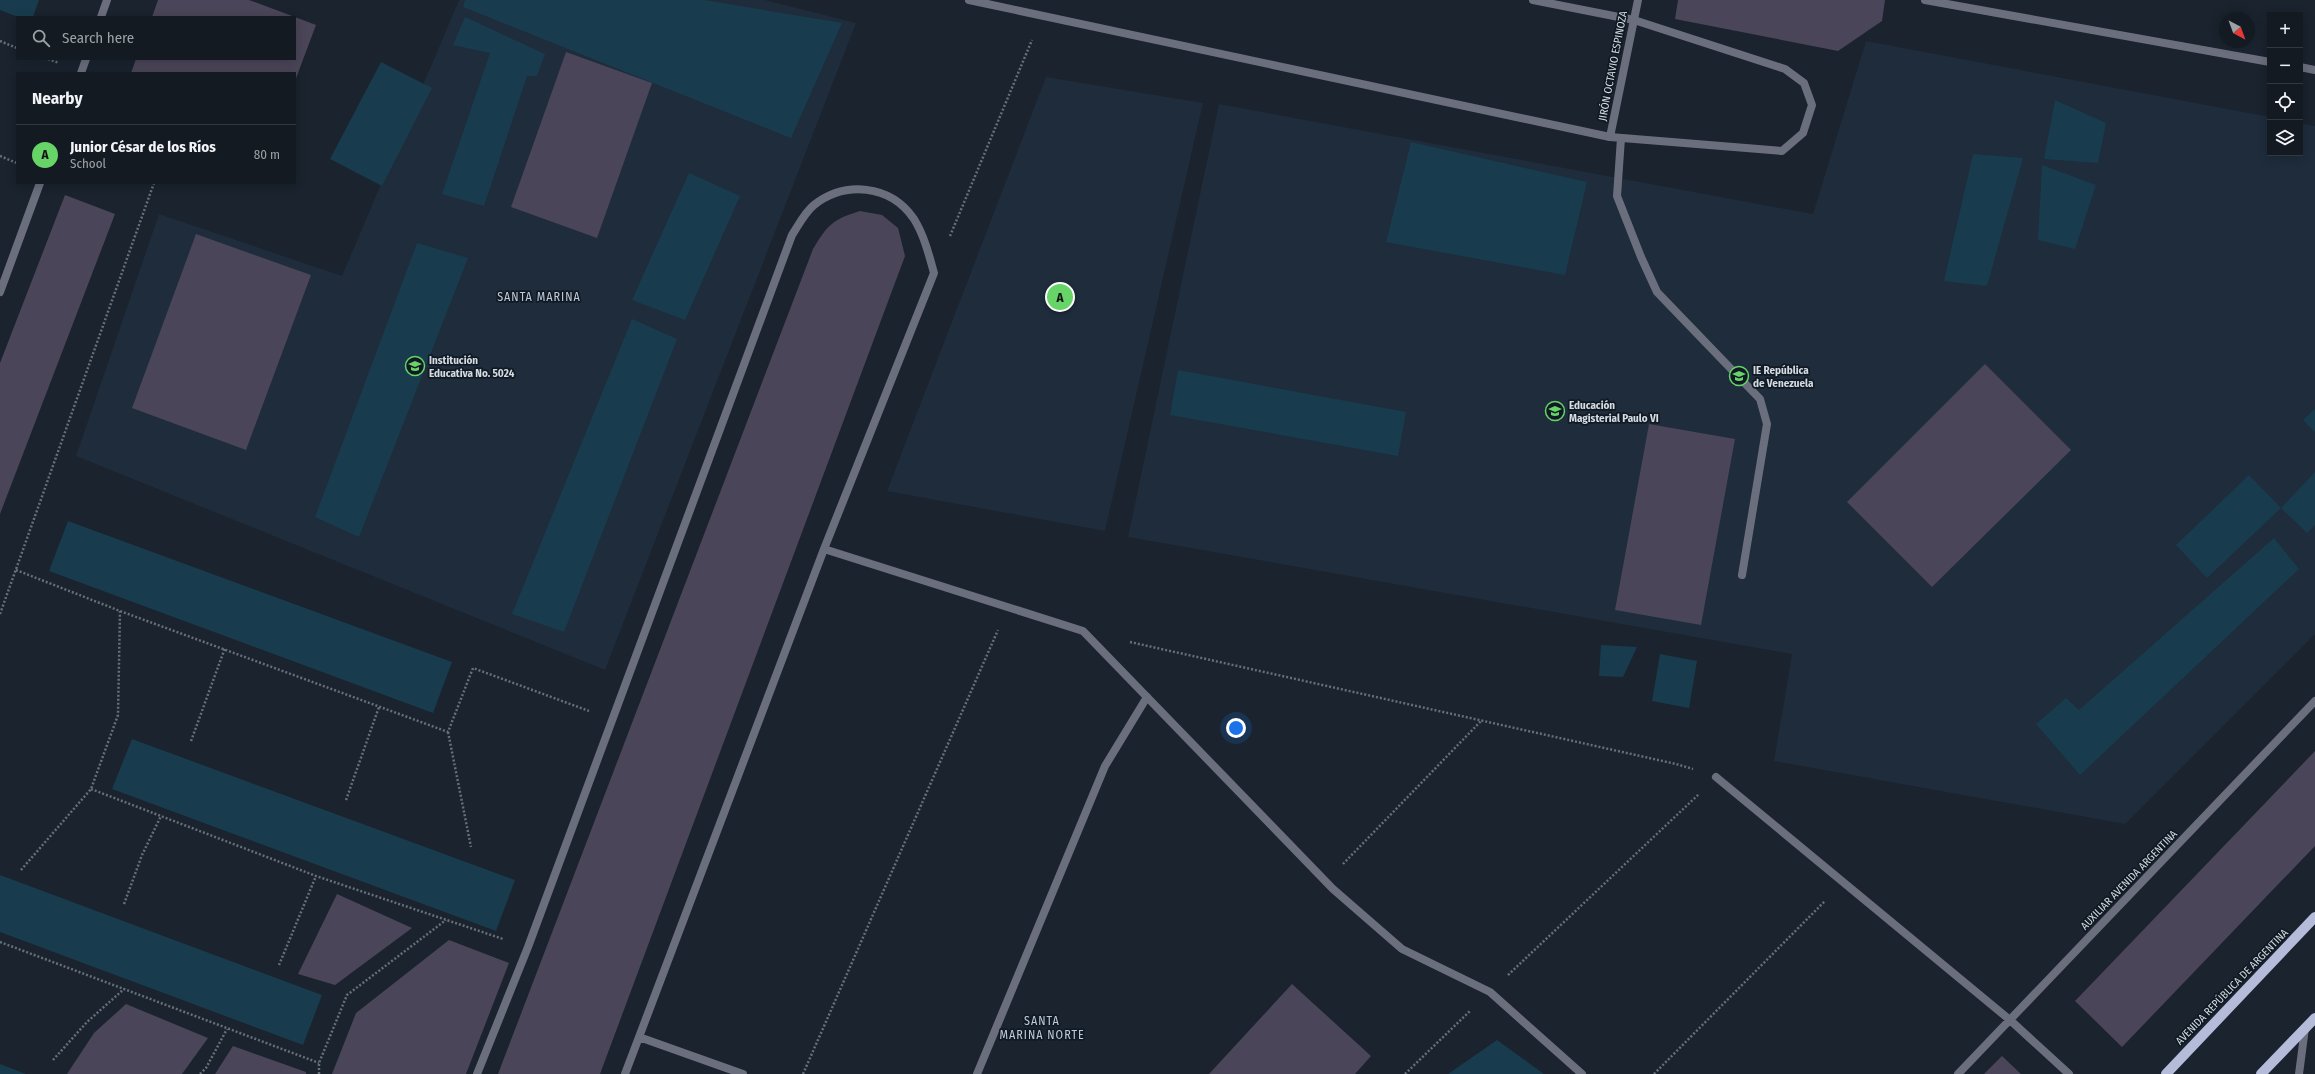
<!DOCTYPE html>
<meta charset="utf-8">
<style>
:root{--surface:#141a22;--page:#21272f;--text:#f1f3f6;--muted:#9da1a5;--line:#333840;--accent:#66d467}
body{margin:0;font-family:"Fira Sans Condensed",sans-serif;background:var(--page);color:var(--text)}
.controls{position:absolute;right:12px;top:12px;display:grid;overflow:hidden;border-radius:0px;box-shadow:0 2px 10px #0003}
.controls button{width:36px;height:36px;display:grid;place-items:center;padding:0;border:0;border-bottom:1px solid var(--line);background:var(--surface);color:var(--text);font:20px sans-serif}
.compass{position:absolute;left:2219px;top:12px;width:36px;height:36px;border-radius:50%;background:var(--surface);box-shadow:0 2px 10px #0003;rotate:139deg}
.you{position:absolute;left:1236px;top:728px;width:14px;height:14px;margin:-10px;border:3px solid #fff;border-radius:50%;background:#1a73e8;box-shadow:0 0 0 6px #1a73e833}
.badge{display:grid;place-items:center;width:26px;height:26px;border-radius:50%;background:var(--accent);color:#111;font-size:13px;font-weight:700}
.pin{position:absolute;translate:-50% -50%;border:2px solid #fff;box-shadow:0 1px 4px #0006}
.list{margin:0;padding:0;list-style:none}
h2{display:flex;justify-content:space-between;align-items:center;height:52px;margin:0;padding:0 16px;font-size:17px}
h2 small{font-size:13px;font-weight:400;color:var(--muted)}
.list li{display:grid;grid-template-columns:26px 1fr auto;gap:12px;align-items:center;box-sizing:border-box;height:60px;padding:0 16px;border-top:1px solid var(--line)}
.list b{display:block;font-size:15px;white-space:nowrap}
.list p{margin:0;font-size:13px;white-space:nowrap;color:var(--muted)}
.list em{font-size:13px;font-style:normal;color:var(--muted)}
.icon{flex:none;width:22px;height:22px;fill:none;stroke:currentColor;stroke-width:2;stroke-linecap:round;stroke-linejoin:round}
.map{position:relative;flex:none;width:2315px;height:1074px;overflow:hidden}
.search{position:absolute;background:var(--surface);box-shadow:0 2px 10px #0003;left:16px;top:16px;width:280px;height:44px;display:flex;align-items:center;gap:10px;box-sizing:border-box;padding:0 14px;border-radius:0px;color:var(--muted);font-size:15px}
.panel{position:absolute;background:var(--surface);box-shadow:0 2px 10px #0003;left:16px;top:72px;width:280px;height:112px;border-radius:0px}
.map>svg:first-child{display:block}
.built{fill:#1e2c3c}
.green{fill:#4a4558}
.building{fill:#183c4d}
.lines{fill:none;stroke-linecap:round;stroke-linejoin:round}
.path{stroke:#676f78;stroke-width:2.5;stroke-dasharray:2 2;stroke-linecap:butt}
.service{stroke:#6b6f7d;stroke-width:8}
.pedestrian{stroke:#6b6f7d;stroke-width:8}
.minor{stroke:#6b6f7d;stroke-width:8}
.tertiary{stroke:#6b6f7d;stroke-width:8}
.primary{stroke:#b5bcda;stroke-width:10}
.labels{text-anchor:middle;dominant-baseline:central;stroke-width:3.5;stroke-linejoin:round;paint-order:stroke}
.street-label{font-size:11px;fill:#d4dbe2;stroke:#111a24}
.poi-label{font-size:11px;font-weight:bold;fill:#d4dbe2;stroke:#111a24;text-anchor:start}
.neighbourhood-label{font-size:12px;letter-spacing:1px;fill:#becad9;stroke:#111a24}
</style>
<div class="map">
<svg width="2315" height="1074" viewBox="0 0 2315 1074">
<rect width="100%" height="100%" fill="#1a232e"/>
<path class="built" d="M459,0H765L856,23L605,670L76,456L159,214L342,276Z
M1866,41L2270,117V153H2300V123L2315,126V634L2125,824L1774,761L1792,654L1128,537L1219,104L1813,214Z
M1046,77L1203,103L1105,531L887,491Z"/>
<path class="green" d="M158,0H249L295,17H152Z
M1678,0H1885L1882,21L1838,51L1675,19Z
M295,17L316,25L295,81V73H131L136,59H295Z
M566,52L652,83L597,238L511,207Z
M65,195L115,214L0,514V363Z
M860,211L882,215L898,228L905,256L600,1074H498L813,249C828,225 831,220 860,211Z
M196,234L311,275L246,450L132,408Z
M1985,364L2071,450L1932,587L1847,502Z
M1649,424L1735,439L1701,625L1615,610Z
M2315,751V846L2122,1047L2075,1001Z
M337,894L412,928L335,985L298,974Z
M449,940L509,963L466,1074H332L356,1013Z
M1292,984L1371,1056L1355,1074H1209Z
M126,1004L208,1038L182,1074H67L94,1033Z
M233,1046L306,1072V1074H215Z
M2002,1056L2021,1074H1984Z"/>
<path class="building" d="M0,0H39L33,17H18L0,10Z
M465,0H704L842,23L791,138L463,7Z
M465,17L545,54L537,76H527L484,206L442,194L490,53L453,45Z
M381,62L432,88L382,186L330,159Z
M2055,100L2106,123L2098,163L2044,159Z
M1411,142L1587,182L1565,275L1386,242Z
M1973,154L2023,158L1987,286L1944,281Z
M2042,165L2096,185L2075,249L2038,240Z
M689,173L740,196L685,320L632,300Z
M417,243L468,258L359,537L315,517Z
M632,319L677,339L564,632L512,614Z
M1178,370L1406,412L1398,456L1170,415Z
M2315,409V432L2303,420Z
M2315,472V525L2307,533L2281,508Z
M2249,475L2281,508L2207,578L2176,545Z
M68,521L452,662L433,713L49,571Z
M2274,538L2299,569L2080,775L2036,724L2066,698L2079,710Z
M1601,645L1637,647L1623,677L1599,676Z
M1660,654L1697,661L1689,708L1652,701Z
M132,739L515,880L496,931L112,789Z
M0,875L322,995L303,1045L0,932Z
M1497,1040L1544,1074H1448Z
M0,1064L26,1074H0Z"/>
<g class="lines">
<path class="path" d="M0,41L17,48
M48,59L59,63
M0,156L17,163
M950,236L1032,40
M16,570L120,611L448,732L473,668L589,711
M0,614L154,183
M1130,642L1676,764L1693,769
M448,732L471,847
M191,741L225,648
M91,789L316,876L503,939
M346,800L379,707
M1343,864L1481,721
M21,870L91,789L118,715L120,611
M124,904L142,855L161,816
M0,942L319,1063
M279,965L316,876
M1508,975L1699,794
M53,1060L87,1022L124,989
M200,1074L206,1068L227,1029
M319,1074V1063L347,995L446,920
M803,1074L998,630
M1405,1074L1471,1010
M1654,1074L1825,901"/>
<path class="service" d="M1610,137L1782,151L1803,133L1812,105L1804,83L1785,69L1634,20
M1621,138L1617,196L1641,257L1657,292L1760,399L1767,424L1742,575
M977,1074L1105,766L1147,697"/>
<path class="pedestrian" d="M969,0L1610,137
M1533,0L1634,20
M1925,0L2270,62
M2300,67L2315,70"/>
<path class="minor" d="M1610,137L1638,0
M824,549L1083,631L1333,889L1402,949L1490,992L1582,1074
M1716,777L2010,1020L2069,1074
M639,1037L743,1074
M477,1074L528,947L792,235C798,226 805,212 814,205C845,181 890,184 914,219C924,235 929,255 934,273L824,549L625,1074
M1958,1074L2315,701
M2299,1074L2305,1028"/>
<path class="tertiary" d="M101,17L107,0
M81,73L86,59
M0,292L40,183"/>
<path class="primary" d="M2166,1074L2315,917
M2261,1074L2315,1018"/>
</g>
<defs>
<symbol id="school-ring" viewBox="-11 -11 22 22"><circle r="9.5" fill="#111a24" stroke="#66d467" stroke-width="1.5"/><path d="M0-5L7-2L0 1L-7-2ZM-4 1L0 2.5L4 1V4Q0 6-4 4Z" fill="#66d467"/></symbol>
<symbol id="university-ring" viewBox="-11 -11 22 22"><circle r="9.5" fill="#111a24" stroke="#66d467" stroke-width="1.5"/><path d="M0-5L7-2L0 1L-7-2ZM-4 1L0 2.5L4 1V4Q0 6-4 4Z" fill="#66d467"/></symbol>
</defs>
<g fill-rule="evenodd">
<use href="#school-ring" x="404" y="355" width="22" height="22"/>
<use href="#school-ring" x="1728" y="365" width="22" height="22"/>
<use href="#university-ring" x="1544" y="400" width="22" height="22"/>
</g>
<g class="labels">
<g class="street-label">
<text transform="translate(1613 66) rotate(-79)">JIRÓN OCTAVIO ESPINOZA</text>
<text transform="translate(2129 880) rotate(-46)">AUXILIAR AVENIDA ARGENTINA</text>
<text transform="translate(2232 987) rotate(-46)">AVENIDA REPÚBLICA DE ARGENTINA</text>
</g>
<g class="poi-label">
<text x="429" y="360">Institución<tspan x="429" dy="13">Educativa No. 5024</tspan></text>
<text x="1753" y="370">IE República<tspan x="1753" dy="13">de Venezuela</tspan></text>
<text x="1569" y="405">Educación<tspan x="1569" dy="13">Magisterial Paulo VI</tspan></text>
</g>
<g class="neighbourhood-label">
<text x="539" y="297">SANTA MARINA</text>
<text x="1042" y="1021">SANTA<tspan x="1042" dy="14">MARINA NORTE</tspan></text>
</g>
</g>
</svg>
<div class="controls">
<button>+</button>
<button>−</button>
<button><svg class="icon" aria-label="locate" viewBox="0 0 24 24"><circle cx="12" cy="12" r="6"/><path d="M12 2v4M12 18v4M2 12h4M18 12h4"/></svg></button>
<button><svg class="icon" aria-label="layers" viewBox="0 0 24 24"><path d="M12 4l9 5-9 5-9-5zM3 14l9 5 9-5"/></svg></button>
</div>
<svg class="compass" viewBox="-18 -18 36 36"><path d="M0-13l5 13h-10z" fill="#e53935"/><path d="M0 13l5-13h-10z" fill="#9da1a5"/></svg>
<div class="you"></div>
<div class="pin badge" style="left:1060px;top:297px">A</div>
<div class="search"><svg class="icon" aria-label="search" viewBox="0 0 24 24"><circle cx="10" cy="10" r="6"/><path d="M15 15l6 6"/></svg>Search here</div>
<section class="panel">
<h2>Nearby<small></small></h2>
<ul class="list">
<li><span class="badge">A</span><div><b>Junior César de los Ríos</b><p>School</p></div><em>80 m</em></li>
</ul>
</section>
</div>
